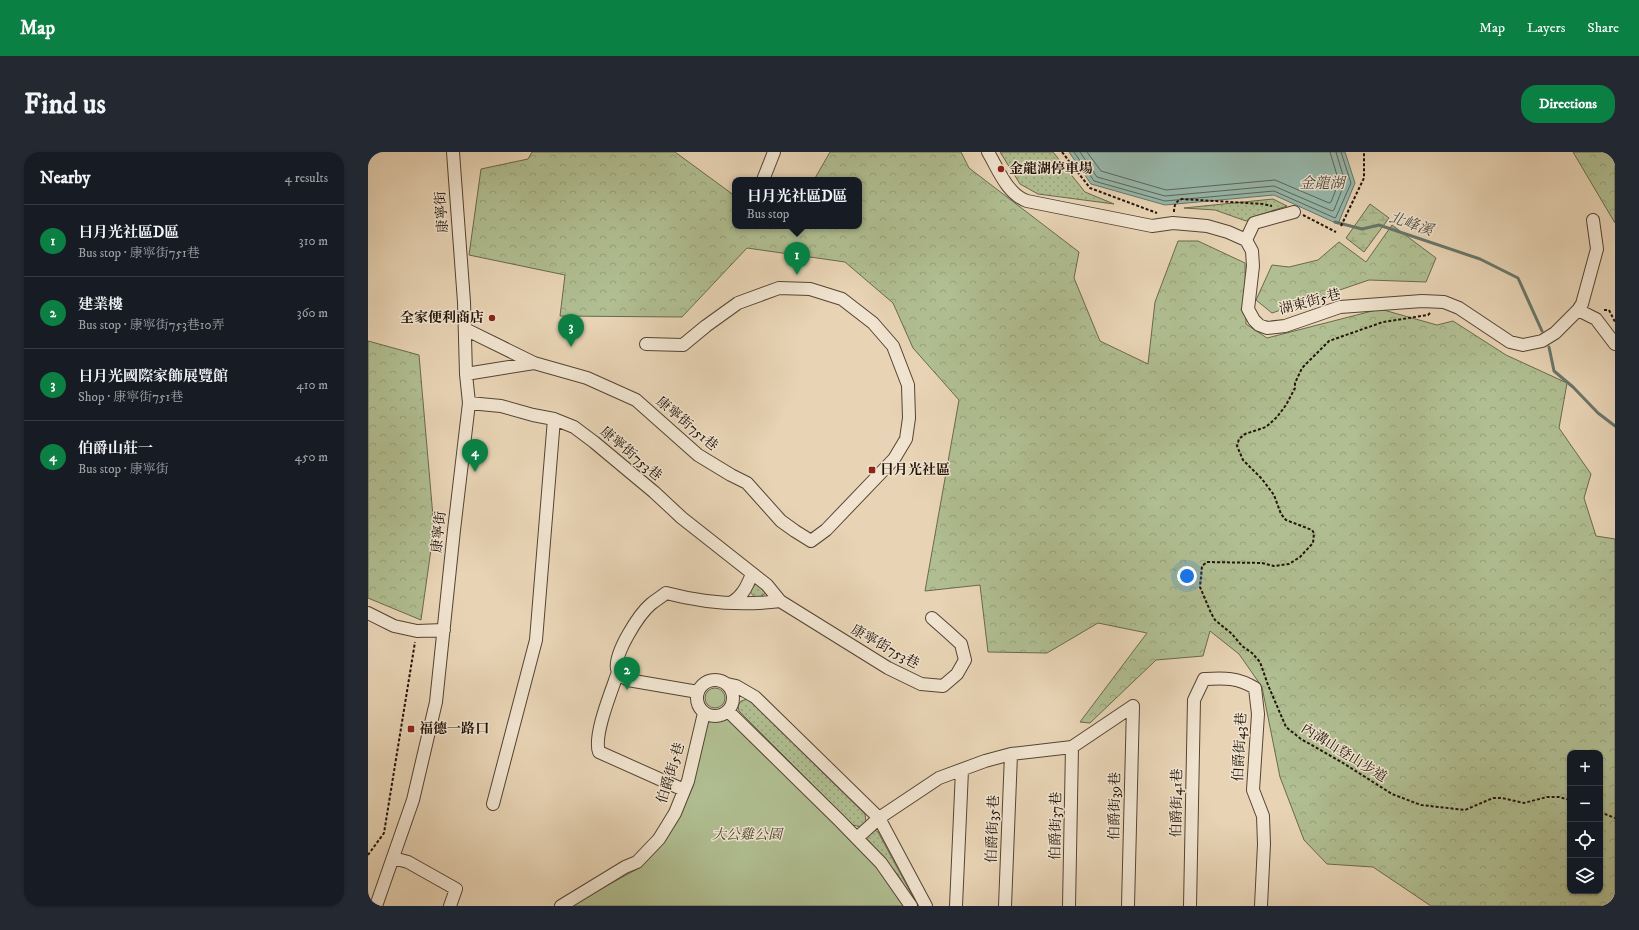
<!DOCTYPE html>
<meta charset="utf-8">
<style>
:root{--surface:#171b24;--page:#242831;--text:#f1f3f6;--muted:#9ea1a6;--line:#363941;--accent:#0b8043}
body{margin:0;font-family:"IM FELL DW Pica","Noto Serif TC",serif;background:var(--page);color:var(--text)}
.controls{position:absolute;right:12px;bottom:12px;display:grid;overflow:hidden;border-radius:8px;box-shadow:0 1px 3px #0004}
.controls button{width:36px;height:36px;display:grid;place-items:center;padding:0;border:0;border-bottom:1px solid var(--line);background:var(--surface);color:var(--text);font:20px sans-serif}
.you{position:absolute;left:819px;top:424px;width:14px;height:14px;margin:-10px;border:3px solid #fff;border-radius:50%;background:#1a73e8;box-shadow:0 0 0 6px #1a73e833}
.badge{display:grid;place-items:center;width:26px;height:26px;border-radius:50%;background:var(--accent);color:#fff;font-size:13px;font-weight:700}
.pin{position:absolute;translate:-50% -33px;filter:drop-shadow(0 1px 2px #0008)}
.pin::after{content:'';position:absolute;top:21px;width:14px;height:12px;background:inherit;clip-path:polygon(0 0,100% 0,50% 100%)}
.popup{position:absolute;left:364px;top:25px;width:130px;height:52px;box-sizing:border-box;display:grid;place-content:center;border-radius:8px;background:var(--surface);filter:drop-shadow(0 1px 3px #0005);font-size:13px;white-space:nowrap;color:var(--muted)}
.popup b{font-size:15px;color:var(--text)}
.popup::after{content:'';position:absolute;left:50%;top:100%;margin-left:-8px;border:8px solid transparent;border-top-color:var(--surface)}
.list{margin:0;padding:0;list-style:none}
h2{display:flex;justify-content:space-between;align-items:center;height:52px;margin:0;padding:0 16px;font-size:17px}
h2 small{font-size:13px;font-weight:400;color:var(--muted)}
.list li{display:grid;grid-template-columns:26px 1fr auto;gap:12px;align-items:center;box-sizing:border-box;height:72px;padding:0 16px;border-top:1px solid var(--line)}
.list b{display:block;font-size:15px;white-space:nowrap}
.list p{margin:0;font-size:13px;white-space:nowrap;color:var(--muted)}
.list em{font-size:13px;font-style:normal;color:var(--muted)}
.icon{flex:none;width:22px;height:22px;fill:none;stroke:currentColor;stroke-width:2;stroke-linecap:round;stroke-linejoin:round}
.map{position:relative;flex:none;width:1247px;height:754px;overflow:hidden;border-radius:16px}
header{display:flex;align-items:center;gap:24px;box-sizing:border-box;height:56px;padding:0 20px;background:var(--accent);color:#fff}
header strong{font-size:19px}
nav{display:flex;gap:22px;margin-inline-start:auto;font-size:14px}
.intro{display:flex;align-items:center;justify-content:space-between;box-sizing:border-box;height:96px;padding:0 24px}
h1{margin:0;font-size:28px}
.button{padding:10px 18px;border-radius:16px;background:var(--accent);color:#fff;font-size:14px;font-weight:700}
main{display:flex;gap:24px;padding:0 24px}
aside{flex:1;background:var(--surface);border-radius:16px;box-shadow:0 1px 3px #0004}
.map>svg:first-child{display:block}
.grass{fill:url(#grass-dots);stroke:#6a694d}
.forest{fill:url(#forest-crowns);stroke:#6a694d;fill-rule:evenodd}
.wetland{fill:url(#wetland-marsh);stroke:#6a694d}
.green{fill:#b0be91;stroke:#6a694d}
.water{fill:#97b8ab;stroke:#69766a}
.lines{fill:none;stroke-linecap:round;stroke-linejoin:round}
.shore{stroke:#5d665a;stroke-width:1}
.stream{stroke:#69766a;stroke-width:3}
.minor-casing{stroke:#544434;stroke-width:14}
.path{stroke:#231409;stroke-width:2;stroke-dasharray:3 2;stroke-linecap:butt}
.minor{stroke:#f0e3cf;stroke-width:12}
.poi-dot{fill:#8f2418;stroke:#f0e3cf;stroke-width:1.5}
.labels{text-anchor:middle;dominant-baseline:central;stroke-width:3;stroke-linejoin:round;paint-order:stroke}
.poi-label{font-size:14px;font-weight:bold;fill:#231409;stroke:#f0e3cf;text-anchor:start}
.street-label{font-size:14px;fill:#231409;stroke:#f0e3cf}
.park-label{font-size:14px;font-style:italic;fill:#4d4732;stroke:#f0e3cf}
.water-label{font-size:15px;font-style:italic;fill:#4c4d42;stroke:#f0e3cf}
</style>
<header>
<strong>Map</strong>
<nav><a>Map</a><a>Layers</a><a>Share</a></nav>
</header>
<div class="intro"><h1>Find us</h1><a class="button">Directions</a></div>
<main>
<aside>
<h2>Nearby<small>4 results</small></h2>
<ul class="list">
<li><span class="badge">1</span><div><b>日月光社區D區</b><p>Bus stop · 康寧街751巷</p></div><em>310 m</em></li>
<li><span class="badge">2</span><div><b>建業樓</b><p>Bus stop · 康寧街753巷10弄</p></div><em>360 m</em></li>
<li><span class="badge">3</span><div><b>日月光國際家飾展覽館</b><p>Shop · 康寧街751巷</p></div><em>410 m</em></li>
<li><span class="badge">4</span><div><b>伯爵山莊一</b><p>Bus stop · 康寧街</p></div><em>450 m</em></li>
</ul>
</aside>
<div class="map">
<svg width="1247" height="754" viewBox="0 0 1247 754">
<defs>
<pattern id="grass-dots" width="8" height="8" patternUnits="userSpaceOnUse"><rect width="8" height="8" fill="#b0be91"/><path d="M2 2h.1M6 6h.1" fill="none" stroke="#97a27c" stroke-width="1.8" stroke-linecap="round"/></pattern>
<pattern id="forest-crowns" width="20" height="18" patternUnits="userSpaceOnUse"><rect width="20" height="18" fill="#b0be91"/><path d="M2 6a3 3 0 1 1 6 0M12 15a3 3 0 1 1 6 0" fill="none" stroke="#97a27c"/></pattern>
<pattern id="wetland-marsh" width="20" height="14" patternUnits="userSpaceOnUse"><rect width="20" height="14" fill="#b0be91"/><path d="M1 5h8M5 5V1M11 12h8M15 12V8" fill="none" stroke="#97a27c"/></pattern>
</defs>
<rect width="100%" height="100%" fill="#e8d4b5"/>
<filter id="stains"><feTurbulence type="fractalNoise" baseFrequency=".005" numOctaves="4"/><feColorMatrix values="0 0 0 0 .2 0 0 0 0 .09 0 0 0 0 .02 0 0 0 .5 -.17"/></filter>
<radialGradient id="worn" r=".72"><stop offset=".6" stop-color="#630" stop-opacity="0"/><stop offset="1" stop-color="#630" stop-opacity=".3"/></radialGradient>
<path class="grass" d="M632,0H685L717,40L746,52L670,42L652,32Z
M905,47L919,54L885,65L878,69L847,58L816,56Z
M388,429L398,441L392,445C387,446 383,443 382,438Z
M380,547L497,662L498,670L493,675L485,673L371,559L370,554L373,549Z
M507,678L510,680L550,754H548L530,723L499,687L498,685Z"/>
<path class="forest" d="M164,0H307L367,44V74H491V28H446L462,0H593L601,16L711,100L706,126L732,189L780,212L787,150L810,89H830L877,111L878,172L899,186L1012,157L1069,173L1085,169L1138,203L1199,231L1191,276L1223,322L1216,346L1228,384L1247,387V754H1063L1005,715L959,712L936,688L912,625L894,535L871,502L842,479L835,504L788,508L722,571L712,570L779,481L730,471L679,501L620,500L612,433L557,439L591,248L545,196L525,151L477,110L379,96L314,165L192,164L197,123L101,103L113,17L160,7ZM1202,601H1232V739H1202Z
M1205,0H1247V71Z
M1024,73L1068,106L1058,130L1001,128L904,161L888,148L904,113L921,115L950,108L971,90L998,110Z
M0,189L51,203L66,376L53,468L0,446Z"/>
<path class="wetland" d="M1002,52L1021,66L996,100L978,86Z"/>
<path class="green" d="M337 546a10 10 0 1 1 20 0a10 10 0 1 1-20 0Z
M339,567L347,570L361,567L507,712L537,754H202L269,717L310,667L325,634Z"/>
<path class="water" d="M701,0H977L987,31L970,72L906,43L797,53L723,32Z"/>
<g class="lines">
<path class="shore" d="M706,0L726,29L797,49L906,39L967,66L968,65L983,31L973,0
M712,0L729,25L797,44L906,34L964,59L966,58L977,30L968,0
M719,0L733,19L798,38L907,28L961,51L963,50L971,30L962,0"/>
<path class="stream" d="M967,70L994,77L1011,73L1112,107L1150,126L1174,179
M1181,195L1186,219L1205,235L1230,261L1247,274"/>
<defs>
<path id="minor" d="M620,0C630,17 639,42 659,49L784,74L805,71L839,74L860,80L878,88L884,99L885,114L880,157L886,168L891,173L899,176L917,174L972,155L1054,149L1076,150L1091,156L1142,190L1155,193L1174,189L1187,181L1210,158L1228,167L1247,192
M395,28L406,0
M878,88L886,71L926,60
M1210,158L1214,152L1229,97L1225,68
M97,177L166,211L219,226L268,248L330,303L363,323L379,331L413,369L427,379L443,389L458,378L526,307L538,287L541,266L540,233L525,194L505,171L474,147L442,137L411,136L370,151L338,174L315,193L278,192
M98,222L166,211
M101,251L133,254L165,263L186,267L206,275L226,290L286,340L314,366L399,433L412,449L520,516L553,532L575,534L589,522L597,508L593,492L581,481L564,466
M363,451C375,444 379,434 384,422
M0,461L26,474L49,479L76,478
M250,520C244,538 225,583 231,600L316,638
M329 546a18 18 0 1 1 36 0a18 18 0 1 1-36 0Z
M359,532L368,534L387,545L511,666L558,754
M330,540L260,528C256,525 250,522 249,517C246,501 271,462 283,452C288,448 293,445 298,441C336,451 374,454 412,449
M360,559L471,668L513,711L543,754
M125,652L168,488L186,267
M489,686L511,666L571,626L617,609L643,602L704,595L765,554
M25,706L40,710L88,737L82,754
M8,754L45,648L68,550L86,378L101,251L98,222L96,150L85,0
M193,754L257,715L269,710L291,687L307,661L320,629L336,561
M588,754L594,618
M637,754L643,602
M701,754L704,595
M760,754L765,554
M822,754L826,548L836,527C856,526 869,525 887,536L890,562L885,638L895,664L896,692L893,754"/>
</defs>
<use href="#minor" class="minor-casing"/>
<path class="path" d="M694,0L722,36L789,61
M806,60C806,53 808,49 814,47L895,52L904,54
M935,63L968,80
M973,74L996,26V0
M1236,158H1241L1247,170
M1062,161L1060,163L1015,170L961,189L934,216L927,231V236L918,253L909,265L898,275L877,282L871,287L869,294L875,308L894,327L906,343L913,362L918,368L944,378L946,381L945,391L932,405L921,412L906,414L894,411L839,410L834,414L832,435L843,461L847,468L864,482L874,494L884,501L892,510L900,533L918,575L933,587L975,611L1024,642L1053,653L1097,658L1125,646H1134L1156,651L1179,645H1191L1202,648
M1232,660L1247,666
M0,703L16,681L47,490"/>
<use href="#minor" class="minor"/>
</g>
<g class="poi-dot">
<circle cx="633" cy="17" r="4"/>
<circle cx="124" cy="166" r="4"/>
<rect x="500" y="314" width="8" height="8" rx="2"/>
<rect x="39" y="573" width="8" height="8" rx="2"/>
</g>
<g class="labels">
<g class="poi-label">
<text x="641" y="17">金龍湖停車場</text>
<text x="116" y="166" text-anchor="end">全家便利商店</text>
<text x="512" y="318">日月光社區</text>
<text x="51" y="577">福德一路口</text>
</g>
<g class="street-label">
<text transform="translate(74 60) rotate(-94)">康寧街</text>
<text transform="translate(942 150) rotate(-15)">湖東街5巷</text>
<text transform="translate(319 272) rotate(40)">康寧街751巷</text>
<text transform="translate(263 302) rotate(40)">康寧街753巷</text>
<text transform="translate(71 380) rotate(-84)">康寧街</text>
<text transform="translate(517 495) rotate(29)">康寧街753巷</text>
<text transform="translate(872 595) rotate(-87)">伯爵街43巷</text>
<text transform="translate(976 601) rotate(32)">內溝山登山步道</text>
<text transform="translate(303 621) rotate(-73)">伯爵街5巷</text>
<text transform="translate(809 651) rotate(-89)">伯爵街41巷</text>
<text transform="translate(747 654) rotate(-89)">伯爵街39巷</text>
<text transform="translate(688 674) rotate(-89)">伯爵街37巷</text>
<text transform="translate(625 677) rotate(-88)">伯爵街35巷</text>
</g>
<g class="park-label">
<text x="379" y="683">大公雞公園</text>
</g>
<g class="water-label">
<text x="954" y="31">金龍湖</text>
<text transform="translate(1043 72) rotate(19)">北峰溪</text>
</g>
</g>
<rect width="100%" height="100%" filter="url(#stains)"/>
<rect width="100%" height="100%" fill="url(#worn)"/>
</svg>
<div class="controls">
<button>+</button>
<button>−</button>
<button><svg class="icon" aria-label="locate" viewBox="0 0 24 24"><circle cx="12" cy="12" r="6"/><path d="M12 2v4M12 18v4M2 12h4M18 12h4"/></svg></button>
<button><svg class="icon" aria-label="layers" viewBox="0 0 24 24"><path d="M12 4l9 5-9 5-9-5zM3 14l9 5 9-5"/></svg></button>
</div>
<div class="you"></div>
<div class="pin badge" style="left:429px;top:123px">1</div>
<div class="popup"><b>日月光社區D區</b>Bus stop</div>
<div class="pin badge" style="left:259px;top:538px">2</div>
<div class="pin badge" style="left:203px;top:195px">3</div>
<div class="pin badge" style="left:107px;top:320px">4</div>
</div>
</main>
